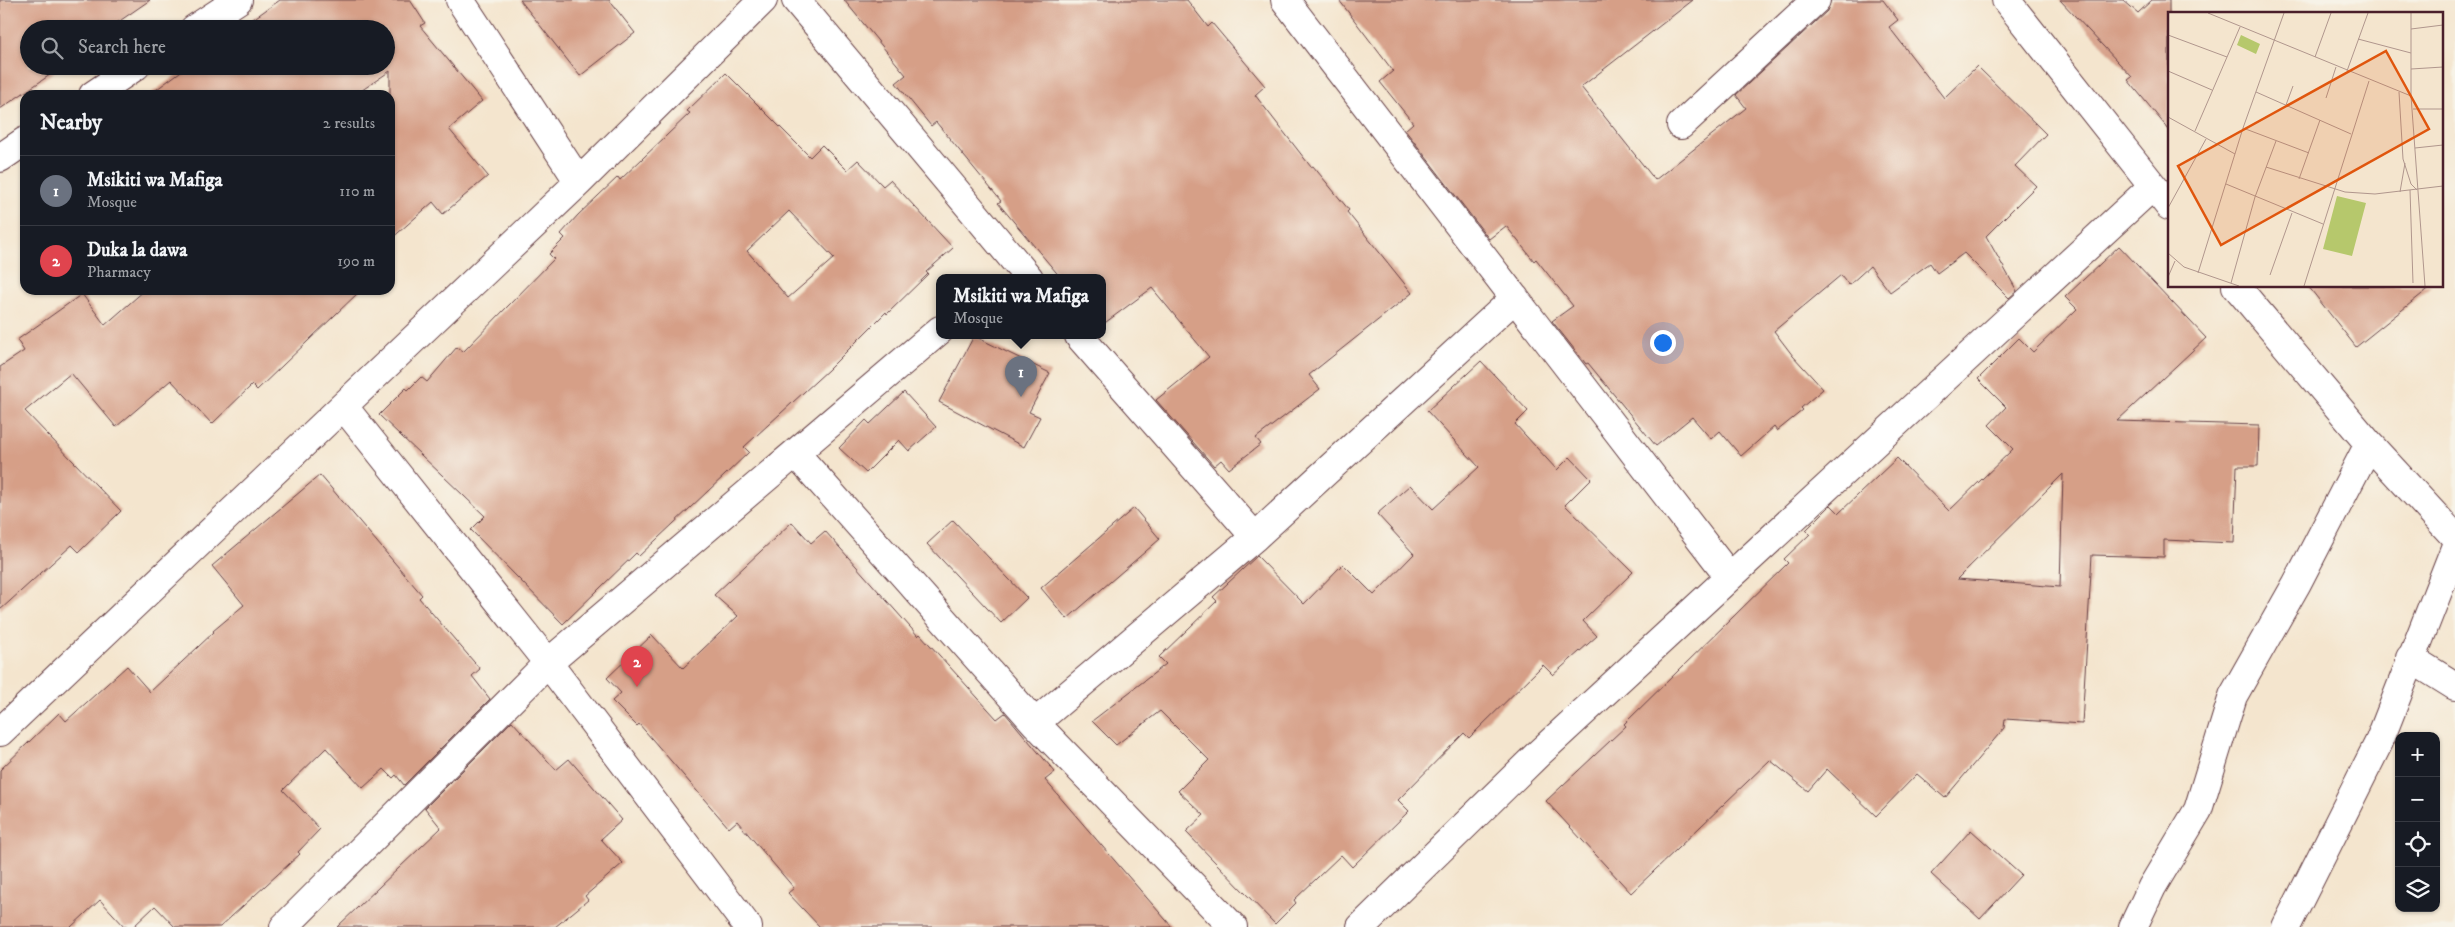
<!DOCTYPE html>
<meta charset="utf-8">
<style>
:root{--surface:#171b24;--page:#20242c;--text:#f1f3f6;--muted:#9ea1a6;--line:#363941;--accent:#0f766e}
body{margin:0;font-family:"IM FELL DW Pica",serif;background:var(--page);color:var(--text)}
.controls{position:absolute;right:15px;bottom:15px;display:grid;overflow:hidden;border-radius:10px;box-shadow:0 1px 4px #0004}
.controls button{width:45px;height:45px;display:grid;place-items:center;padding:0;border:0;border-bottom:1px solid var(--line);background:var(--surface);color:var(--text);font:25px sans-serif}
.you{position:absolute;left:1662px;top:342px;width:18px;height:18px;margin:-12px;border:4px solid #fff;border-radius:50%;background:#1a73e8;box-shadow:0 0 0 8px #1a73e833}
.badge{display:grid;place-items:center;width:32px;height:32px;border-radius:50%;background:var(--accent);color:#fff;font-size:16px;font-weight:700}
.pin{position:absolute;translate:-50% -41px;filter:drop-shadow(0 1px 2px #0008)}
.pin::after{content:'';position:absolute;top:26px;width:18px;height:15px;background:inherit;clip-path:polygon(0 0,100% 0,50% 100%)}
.popup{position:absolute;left:936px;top:274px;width:170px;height:65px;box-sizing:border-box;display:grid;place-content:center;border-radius:10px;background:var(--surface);filter:drop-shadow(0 1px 4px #0005);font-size:16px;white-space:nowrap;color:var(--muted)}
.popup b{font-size:19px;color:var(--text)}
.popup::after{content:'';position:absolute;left:50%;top:100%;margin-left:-10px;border:10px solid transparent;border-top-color:var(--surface)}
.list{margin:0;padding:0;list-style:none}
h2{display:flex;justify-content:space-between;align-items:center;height:65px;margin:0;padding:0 20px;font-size:21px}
h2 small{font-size:16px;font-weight:400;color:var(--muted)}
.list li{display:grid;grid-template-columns:32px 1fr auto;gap:15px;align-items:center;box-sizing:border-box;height:70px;padding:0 20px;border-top:1px solid var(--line)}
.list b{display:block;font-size:19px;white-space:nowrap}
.list p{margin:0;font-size:16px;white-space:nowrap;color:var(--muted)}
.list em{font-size:16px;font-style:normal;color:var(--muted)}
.icon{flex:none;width:28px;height:28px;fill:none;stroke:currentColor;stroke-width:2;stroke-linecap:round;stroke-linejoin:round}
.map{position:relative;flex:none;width:2455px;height:927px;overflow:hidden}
.search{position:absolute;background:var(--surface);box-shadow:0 1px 4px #0004;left:20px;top:20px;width:375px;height:55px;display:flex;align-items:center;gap:12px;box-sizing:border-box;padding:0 18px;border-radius:28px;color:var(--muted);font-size:19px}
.panel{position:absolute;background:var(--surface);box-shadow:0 1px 4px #0004;left:20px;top:90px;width:375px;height:205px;border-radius:15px}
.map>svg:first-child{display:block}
.building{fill:#d69f87;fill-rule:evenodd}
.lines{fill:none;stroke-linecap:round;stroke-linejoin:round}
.street-casing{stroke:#643d43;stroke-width:30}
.secondary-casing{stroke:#643d43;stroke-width:30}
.street{stroke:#fff;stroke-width:28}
.secondary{stroke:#fff;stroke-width:28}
.inset-road{fill:none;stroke:#b0968d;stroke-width:1}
.view{fill:#e0560e;fill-opacity:0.15;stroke:#e0560e;stroke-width:2.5}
.inset-edge{fill:none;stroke:#4a1f2b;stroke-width:2.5}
</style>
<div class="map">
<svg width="2455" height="927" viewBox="0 0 2455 927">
<rect width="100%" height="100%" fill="#f7f3e8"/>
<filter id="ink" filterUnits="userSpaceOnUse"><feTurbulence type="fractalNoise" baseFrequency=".02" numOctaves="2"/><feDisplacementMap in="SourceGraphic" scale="10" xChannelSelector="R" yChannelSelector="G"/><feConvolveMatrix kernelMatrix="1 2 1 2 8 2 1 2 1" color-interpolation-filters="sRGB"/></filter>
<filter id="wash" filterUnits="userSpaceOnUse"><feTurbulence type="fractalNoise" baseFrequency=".0096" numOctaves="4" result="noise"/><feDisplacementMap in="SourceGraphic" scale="20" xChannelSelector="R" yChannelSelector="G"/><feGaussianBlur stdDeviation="1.12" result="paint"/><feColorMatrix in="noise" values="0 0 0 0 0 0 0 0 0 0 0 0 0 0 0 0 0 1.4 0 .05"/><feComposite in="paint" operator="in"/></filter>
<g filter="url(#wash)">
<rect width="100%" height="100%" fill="#f4e5ce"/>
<g id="blocks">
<path class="building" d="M0,0H150L108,29H29V66H63L0,109Z
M280,0H410L425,23L420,26L482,101L449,129L488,176L443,214L433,202L390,240V71L355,95H149L188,66H386V29H239Z
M520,0H609L635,33L580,76Z
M844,0H1187L1208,27L1212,23L1265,86L1255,95L1311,167L1313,166L1349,210L1347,212L1412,293L1309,375L1320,389L1256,438L1261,444L1229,469L1221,460L1214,466L1156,400L1209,357L1152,288L1102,325V278H1061L998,203L1001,201L936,122L931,126L896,83L906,75Z
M1339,0H1693L1581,87L1655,180L1746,108L1736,95L1827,11L1831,0H1883L1898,20L1889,27L1944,98L1977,66L2046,134L2015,166L2036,186L1986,236L2017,291L2009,298L1964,253L1937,273L1930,263L1890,292L1870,266L1849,285L1841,275L1774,331L1793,356L1823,389L1801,408L1803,410L1777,431L1774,427L1741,456L1720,431L1711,439L1692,417L1656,446L1588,363L1586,364L1552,321L1573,306L1536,259L1534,261L1506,226L1489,239L1405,130L1413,123L1380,82L1393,71Z
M2060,0H2123L2138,13L2152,0H2169V130L2128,80L2132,77Z
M726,73L810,157L822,145L847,170L858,160L883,186L890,180L953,248L926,272L928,274L887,314L886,312L828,370L744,447L749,452L725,475L639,556L636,553L563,624L471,530L485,516L379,415L406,388L408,390L421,377L427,382L457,347L463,352L554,259L549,254L565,238L561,234L578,215L618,177L620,180L690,113L687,111ZM789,211L834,258L788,298L747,251Z
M2119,246L2206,338L2117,421L2259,425L2258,466H2237L2234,543L2164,540V557L2092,555L2082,724L2005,719L2004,728L1945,798L1917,774L1876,816L1827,769L1808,791L1770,760L1631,893L1546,801L1626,726L1624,724L1788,563L1784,559L1810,534L1806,530L1831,505L1839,513L1897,458L1949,511L2013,449L1989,425L2006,407L1978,379L2019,338L2033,352L2077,309L2065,297ZM2063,474L2060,587L1957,579Z
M2308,286H2432L2356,347Z
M145,290H361L257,390L252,385L212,424L171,380L116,427L71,373L25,411L121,511L79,552L72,545L0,610V367L24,351L17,340L82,294L105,325Z
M974,336L1050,373L1029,412L1040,417L1024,447L939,402Z
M1481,361L1528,411L1515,424L1557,470L1570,457L1591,479L1565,505L1633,572L1583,621L1597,636L1553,675L1543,665L1469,738L1464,733L1398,800L1409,811L1352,867L1341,855L1294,900L1296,903L1275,924L1186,832L1204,815L1178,791L1209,760L1160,711L1116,745L1092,721L1166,664L1159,657L1217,601L1213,597L1257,556L1304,604L1343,564L1374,595L1414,554L1377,514L1410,485L1433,509L1479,467L1427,411Z
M904,392L936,427L909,451L899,440L866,473L839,448L866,420L870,424Z
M320,475L422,595L419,598L480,669L472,676L490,699L404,785L396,775L393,778L384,769L363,788L326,748L283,790L320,829L298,852L300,854L220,927H175L155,906L133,927H125L100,900L71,927H0V770L59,713L66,721L127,666L150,692L214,632L213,631L244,605L212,566Z
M1134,508L1160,539L1067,619L1041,588Z
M953,520L1027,598L1001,623L927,544Z
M792,522L811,543L825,531L918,636L920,634L997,719L1005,713L1055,772L1045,780L1172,927H820L788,893L794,888L737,821L729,828L639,724L637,726L612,701L621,693L607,678L652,635L683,668L738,616L714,595Z
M512,721L556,770L569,759L622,820L601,839L623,863L585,896L588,900L555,927H337L441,828L425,808Z
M1971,830L2021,875L1980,919L1931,874Z"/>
</g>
</g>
<g filter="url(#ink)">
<use href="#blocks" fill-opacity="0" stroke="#643d43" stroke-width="1"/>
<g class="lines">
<defs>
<path id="street" d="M460,0L579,182
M796,0L1029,278
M1285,0L1729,576
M2006,0L2169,206
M194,29L238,0
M93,95L136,66
M1681,125L1816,0
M0,158L25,141
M2236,286L2369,444L2455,537
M1079,336L1255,537
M344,407L548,663L748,927
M796,454L1035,723L1233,927
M2410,658L2455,686
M1035,723L1255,537L1515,298
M0,732L579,182L763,0
M284,927L548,663L940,330
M1361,927L1537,755L2153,186
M2133,927L2152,887L2198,810L2233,696L2297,583L2369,444"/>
<path id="secondary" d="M2286,927L2379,742L2455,548"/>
</defs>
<use href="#street" class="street-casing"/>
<use href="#secondary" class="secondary-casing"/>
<use href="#street" class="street"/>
<use href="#secondary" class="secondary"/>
</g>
</g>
<g transform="translate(2168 12)">
<rect width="275" height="275" fill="#f4e5ce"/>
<path d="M73,23L92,32L88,42L69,33ZM169,184L198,191L184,244L155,237Z" fill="#b6c86c"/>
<path class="inset-road" d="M40,1L243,84M243,1V84L257,274M243,17L275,13M0,23L59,45M190,27L243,41M147,45L163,1M243,57L275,55M0,59L44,78M179,59L200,1M88,80L183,122M231,80L235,147L243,172L249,178M158,86L168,55M118,93L125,74M245,97H275M0,105L67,142M75,116L141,141M27,119L72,15M247,136L275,133M98,155L177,180L207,182L275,174M131,167L152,108M58,172L155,212M242,178L245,271M232,180L237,151M0,196L38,127M0,241L16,255L71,274M30,261L75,116L116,1M102,263L124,201M0,265L7,249M63,271L87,185L108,129M136,274L201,69"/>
<path class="view" d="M218,39L261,117L53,233L10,154Z"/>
<rect width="275" height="275" class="inset-edge"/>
</g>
</svg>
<div class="controls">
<button>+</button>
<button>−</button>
<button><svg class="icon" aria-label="locate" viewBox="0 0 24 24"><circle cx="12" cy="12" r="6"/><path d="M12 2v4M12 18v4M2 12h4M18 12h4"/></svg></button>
<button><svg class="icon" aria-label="layers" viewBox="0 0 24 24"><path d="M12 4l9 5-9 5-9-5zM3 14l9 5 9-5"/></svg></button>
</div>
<div class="you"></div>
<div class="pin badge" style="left:1021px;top:397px;background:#6b7280">1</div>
<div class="popup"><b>Msikiti wa Mafiga</b>Mosque</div>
<div class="pin badge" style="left:637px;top:687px;background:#e0444e">2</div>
<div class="search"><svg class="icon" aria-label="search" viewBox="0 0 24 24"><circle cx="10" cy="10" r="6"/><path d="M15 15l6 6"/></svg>Search here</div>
<section class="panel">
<h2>Nearby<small>2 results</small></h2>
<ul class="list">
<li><span class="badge" style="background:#6b7280">1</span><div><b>Msikiti wa Mafiga</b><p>Mosque</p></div><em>110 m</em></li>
<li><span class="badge" style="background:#e0444e">2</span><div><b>Duka la dawa</b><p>Pharmacy</p></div><em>190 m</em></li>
</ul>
</section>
</div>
